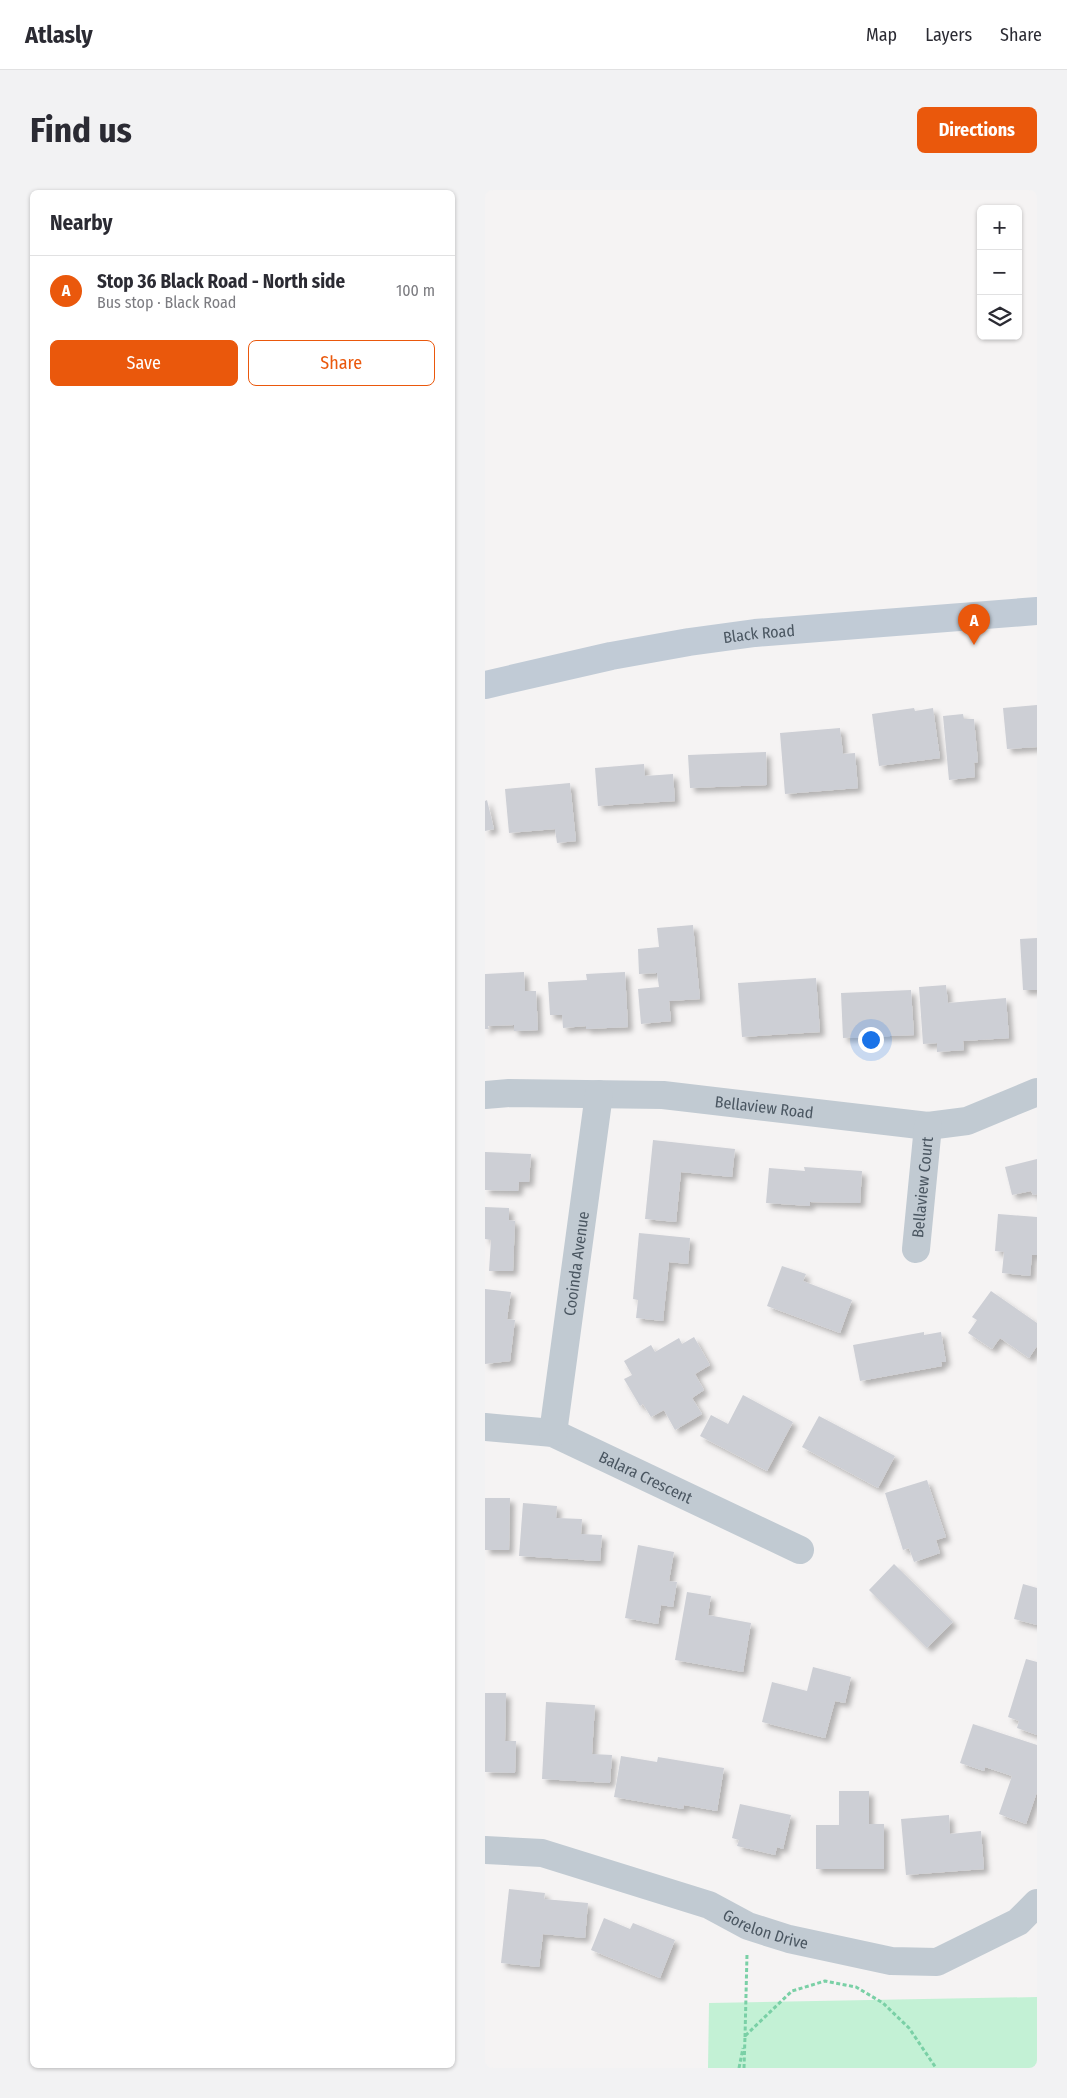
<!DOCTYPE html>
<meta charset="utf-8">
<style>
:root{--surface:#fff;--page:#f2f2f3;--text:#2b2b33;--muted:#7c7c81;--line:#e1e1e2;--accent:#ea580c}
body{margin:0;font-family:"Fira Sans Condensed",sans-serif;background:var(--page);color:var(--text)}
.controls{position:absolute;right:15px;top:15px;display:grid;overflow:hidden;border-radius:8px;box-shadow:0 1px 4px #0004}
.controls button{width:45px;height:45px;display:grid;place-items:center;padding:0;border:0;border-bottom:1px solid var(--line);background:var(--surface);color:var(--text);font:25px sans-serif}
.you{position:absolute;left:385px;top:849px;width:18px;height:18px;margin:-12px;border:4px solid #fff;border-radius:50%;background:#1a73e8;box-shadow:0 0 0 8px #1a73e833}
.badge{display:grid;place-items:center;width:32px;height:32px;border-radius:50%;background:var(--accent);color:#fff;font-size:16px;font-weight:700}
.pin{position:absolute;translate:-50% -41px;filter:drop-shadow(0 1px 2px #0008)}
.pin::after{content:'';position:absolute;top:26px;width:18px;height:15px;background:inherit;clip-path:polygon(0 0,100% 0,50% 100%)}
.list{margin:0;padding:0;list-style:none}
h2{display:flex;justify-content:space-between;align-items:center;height:65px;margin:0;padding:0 20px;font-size:21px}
h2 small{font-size:16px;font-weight:400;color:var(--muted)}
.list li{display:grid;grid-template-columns:32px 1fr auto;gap:15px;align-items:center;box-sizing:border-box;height:70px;padding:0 20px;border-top:1px solid var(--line)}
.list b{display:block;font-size:19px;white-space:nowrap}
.list p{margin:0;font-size:16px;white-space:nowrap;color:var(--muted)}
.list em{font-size:16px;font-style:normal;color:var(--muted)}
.actions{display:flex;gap:10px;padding:15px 20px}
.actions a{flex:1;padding:11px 0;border:1px solid var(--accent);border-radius:8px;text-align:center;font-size:18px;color:var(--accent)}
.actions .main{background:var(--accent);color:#fff}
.icon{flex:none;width:28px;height:28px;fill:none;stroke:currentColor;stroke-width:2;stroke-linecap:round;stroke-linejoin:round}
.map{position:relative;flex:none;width:552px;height:1878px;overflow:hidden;border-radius:8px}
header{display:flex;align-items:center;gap:30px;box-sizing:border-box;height:70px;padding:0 25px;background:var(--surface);border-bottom:1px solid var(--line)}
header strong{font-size:24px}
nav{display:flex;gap:28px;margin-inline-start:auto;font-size:18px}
.intro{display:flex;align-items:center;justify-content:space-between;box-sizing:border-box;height:120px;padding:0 30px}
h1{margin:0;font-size:35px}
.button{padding:12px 22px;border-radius:8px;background:var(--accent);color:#fff;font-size:18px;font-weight:700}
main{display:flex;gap:30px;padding:0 30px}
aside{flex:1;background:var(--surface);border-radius:8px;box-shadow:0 1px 4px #0004}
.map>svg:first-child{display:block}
.green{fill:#c3f1d5}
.building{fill:#cdcfd5;filter:url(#shadow)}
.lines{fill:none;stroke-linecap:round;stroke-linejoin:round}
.path{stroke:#7ad0a6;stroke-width:3;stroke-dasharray:4 2.5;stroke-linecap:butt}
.minor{stroke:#c1cad2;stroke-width:28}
.secondary{stroke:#c1cbd6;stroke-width:28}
.labels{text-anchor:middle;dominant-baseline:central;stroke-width:4;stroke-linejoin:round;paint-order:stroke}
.street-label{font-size:16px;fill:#4a5661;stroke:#fff}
</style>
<header>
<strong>Atlasly</strong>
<nav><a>Map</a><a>Layers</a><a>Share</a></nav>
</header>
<div class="intro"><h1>Find us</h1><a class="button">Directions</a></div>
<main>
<aside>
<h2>Nearby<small></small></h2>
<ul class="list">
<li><span class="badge">A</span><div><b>Stop 36 Black Road - North side</b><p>Bus stop · Black Road</p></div><em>100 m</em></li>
</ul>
<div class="actions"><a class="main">Save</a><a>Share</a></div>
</aside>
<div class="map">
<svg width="552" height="1878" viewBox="0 0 552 1878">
<defs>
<filter id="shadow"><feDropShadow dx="4.5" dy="4.5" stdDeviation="2.5" flood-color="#0004"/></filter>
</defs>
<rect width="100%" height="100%" fill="#f5f3f3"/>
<path class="green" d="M552,1807V1878H223L224,1813Z"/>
<path class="building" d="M552,515V557L522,559L518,518Z
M429,518L430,521L448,518L455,568L394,576L387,524Z
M478,524L479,529H489L493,572L489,573L490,587L464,590L458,526Z
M355,538L358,564L370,563L373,598L300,604L295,543Z
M281,562L282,595L205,598L203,565Z
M159,574L160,586L188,584L190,611L113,616L110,578Z
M85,593L91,651L72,653L70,639L24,643L20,599Z
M2,610L9,639L0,641V611Z
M208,735L215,809L184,811L186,831L156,834L153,799L174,797L172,783L154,784L153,759L174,757L172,738Z
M552,748V800H538L535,749Z
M39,782L40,801H51L53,840L29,841V835L3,836L4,839H0V784Z
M140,782L143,837L101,839V836L78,838L77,825H65L63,792L102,790L101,784Z
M331,788L335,842L257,847L253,793Z
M461,795L463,813L521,808L524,848L478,851L479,860L452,862V853L438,854L434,797Z
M426,800L429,845L358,848L356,803Z
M168,950L250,959L247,987L196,982L191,1032L160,1029Z
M0,962L46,964L44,992H34L33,1001L0,1000Z
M552,969V1004L548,1005L546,1001L527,1005L520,977Z
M319,977L377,981L375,1013L325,1012V1016L281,1013L284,978L320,981Z
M0,1017L24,1018V1030L30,1031L28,1081H4L6,1050L0,1049Z
M513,1024L552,1027V1065H547L545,1086L517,1083L519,1062L510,1061Z
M154,1043L205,1048L203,1074L184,1072L178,1131L151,1128L153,1110L148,1109Z
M297,1076L321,1084L318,1091L367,1110L355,1143L282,1116Z
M0,1099L26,1102L22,1129L30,1130L25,1171L0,1174Z
M506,1101L552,1133V1156L544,1168L515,1148L507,1159L483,1143L492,1130L487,1127Z
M439,1142V1145L456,1142L461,1172H456L457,1176L375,1191L368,1155Z
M209,1147L225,1175L210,1184L219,1200L207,1208L217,1224L190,1240L179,1220L166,1227L158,1214L155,1216L139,1189L147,1185L139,1171L166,1155L170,1162L194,1148L197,1154Z
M258,1205L308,1232L282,1281L215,1246L226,1225L243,1234Z
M334,1226L410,1266L393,1298L317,1257Z
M442,1290L461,1347L451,1350L455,1363L429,1372L424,1358L418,1360L400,1303Z
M0,1308H25L24,1360H0Z
M38,1313L72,1316L71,1328L97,1329L96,1344L117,1345L115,1371L34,1366Z
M153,1355L189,1362L184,1391L192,1392L188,1417L176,1415L173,1434L140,1428Z
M409,1374L468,1432L442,1458L384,1400Z
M538,1394L552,1398V1435L529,1429Z
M202,1402L226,1406L223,1425L266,1433L258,1482L190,1470Z
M541,1469L552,1472V1545L532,1538L534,1531L523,1527Z
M328,1477L366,1487L360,1513L350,1511L340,1548L277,1532L287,1492L322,1501Z
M0,1503H21L20,1551H31L30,1583L0,1582Z
M61,1512L110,1515L107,1564L127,1565L125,1593L57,1589Z
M488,1534L552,1555V1602L541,1634L514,1624L527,1586L500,1577L499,1581L475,1573Z
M136,1566L172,1572L173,1567L239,1578L232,1621L199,1615L198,1619L129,1607Z
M354,1601H384V1634H399V1679H331V1635H354Z
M255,1614L306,1625L298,1659L292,1657L290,1665L252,1656L254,1650L247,1648Z
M464,1625L465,1644L496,1641L499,1679L421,1685L416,1629Z
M24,1699L60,1703L59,1709L103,1713L100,1748L58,1744L54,1777L16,1773Z
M119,1728L145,1739L148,1733L190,1750L175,1788L106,1760Z"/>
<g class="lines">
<path class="path" d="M260,1847L262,1764
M254,1878L258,1858
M259,1878L260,1846L307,1801L340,1791L371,1797L398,1813L424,1838L451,1878"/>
<g class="minor">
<path id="s1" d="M0,905L24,903L178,905L443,936L482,931L552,902"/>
<path id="s2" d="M431,1059L443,936"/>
<path id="s3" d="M0,1237L68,1243L315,1360"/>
<path id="s4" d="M68,1243L114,904"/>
<path id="s5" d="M0,1660L57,1663L224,1715L263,1736L304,1749L406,1771L452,1772L533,1732L552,1713"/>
</g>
<path class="secondary" id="s6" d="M0,495L126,466L204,452L270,443L552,421"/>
</g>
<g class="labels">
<g class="street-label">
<text stroke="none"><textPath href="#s6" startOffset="279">Black Road</textPath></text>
<text stroke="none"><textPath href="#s1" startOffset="280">Bellaview Road</textPath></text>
<text stroke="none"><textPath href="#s2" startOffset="62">Bellaview Court</textPath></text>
<text stroke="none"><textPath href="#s4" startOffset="171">Cooinda Avenue</textPath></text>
<text stroke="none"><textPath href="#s3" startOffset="171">Balara Crescent</textPath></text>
<text stroke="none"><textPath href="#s5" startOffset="294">Gorelon Drive</textPath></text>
</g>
</g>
</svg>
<div class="controls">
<button>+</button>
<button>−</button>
<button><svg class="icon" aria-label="layers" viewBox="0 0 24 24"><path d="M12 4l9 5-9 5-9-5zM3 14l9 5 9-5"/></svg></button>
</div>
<div class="you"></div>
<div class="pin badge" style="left:489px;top:455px">A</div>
</div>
</main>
